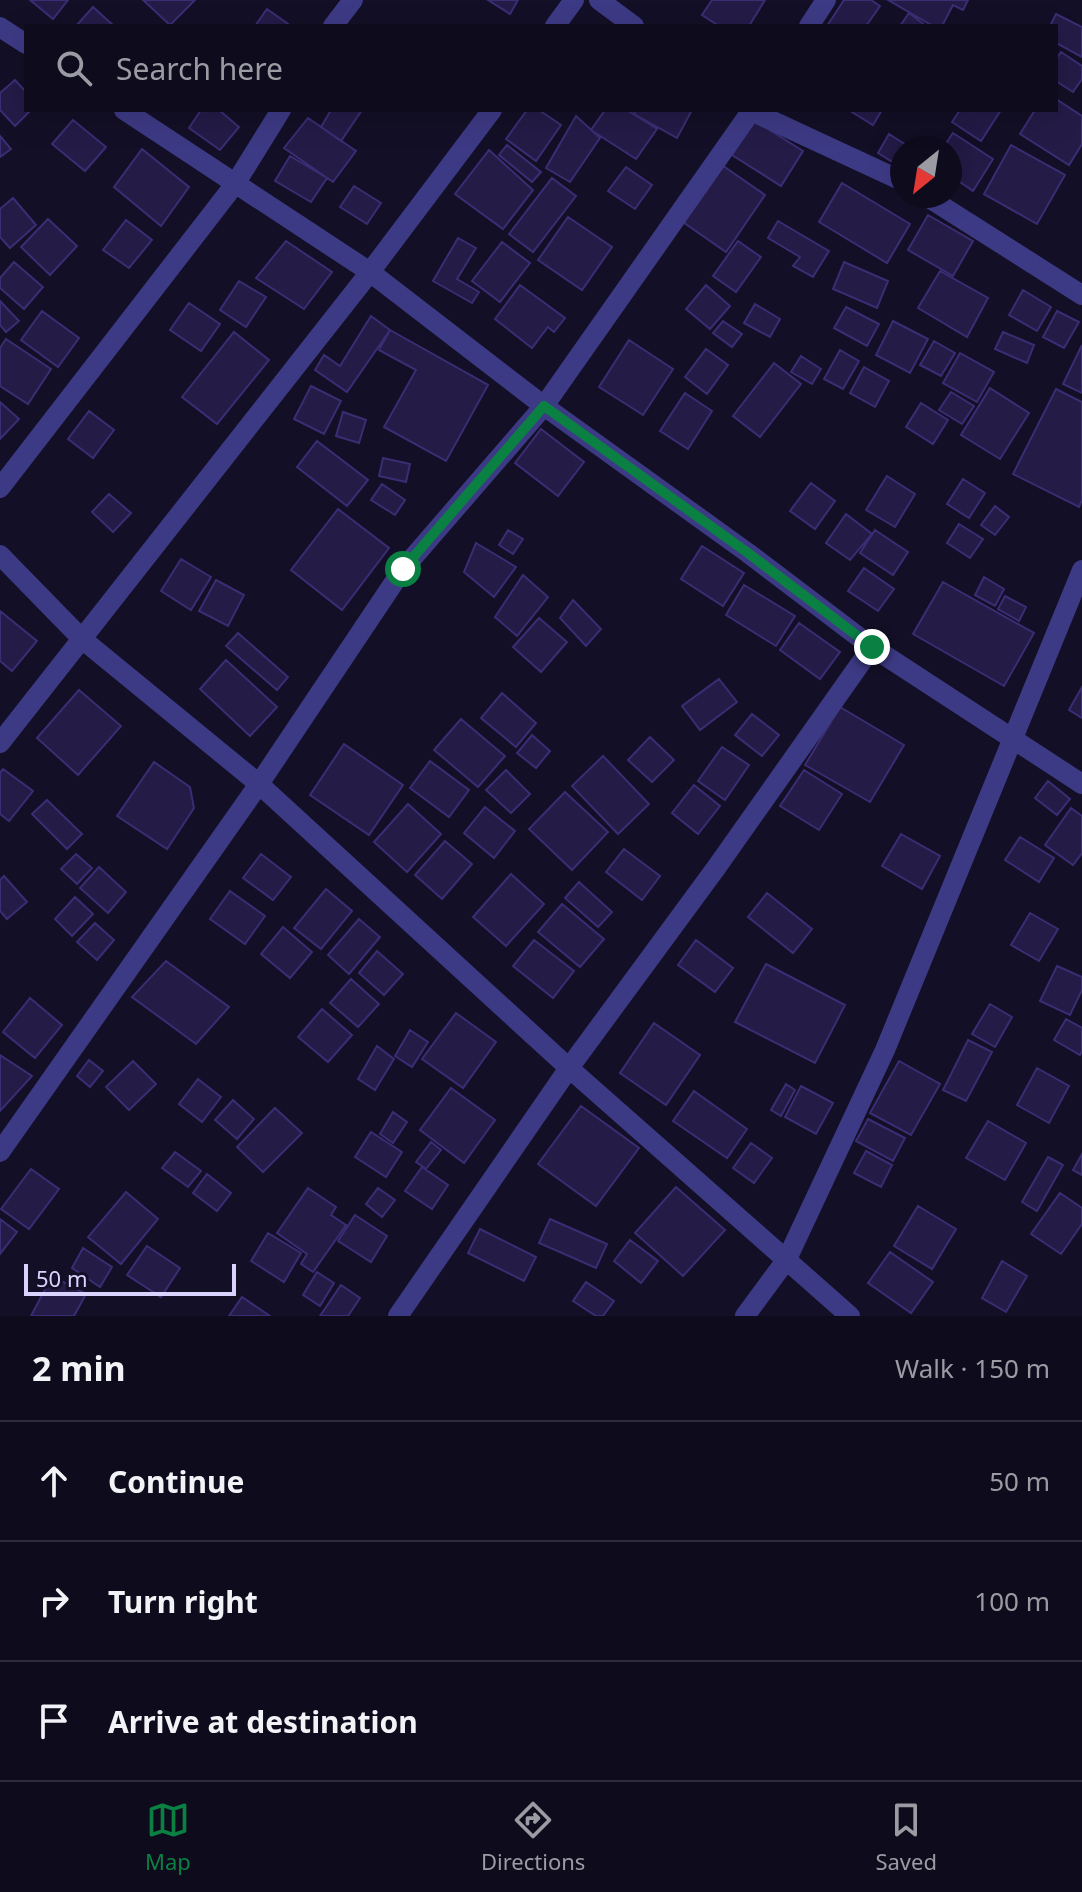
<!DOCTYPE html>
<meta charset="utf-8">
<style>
:root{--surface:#0e0b1c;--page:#1c1929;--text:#f1f3f6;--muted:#9b9ba3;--line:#2e2b3b;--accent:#0b8043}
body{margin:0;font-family:"Noto Sans",sans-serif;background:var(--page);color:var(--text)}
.compass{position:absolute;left:890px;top:136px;width:72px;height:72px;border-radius:50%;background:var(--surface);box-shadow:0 8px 32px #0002;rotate:210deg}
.scale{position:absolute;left:24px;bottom:20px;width:212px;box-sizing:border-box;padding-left:8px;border:4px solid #d9d4ff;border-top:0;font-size:22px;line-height:28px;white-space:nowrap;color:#d9d4ff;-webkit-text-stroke:6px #130f26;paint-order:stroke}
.stop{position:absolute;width:24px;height:24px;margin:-18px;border:6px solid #0b8043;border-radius:50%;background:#fff}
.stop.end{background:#0b8043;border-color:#fff;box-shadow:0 2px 8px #0008}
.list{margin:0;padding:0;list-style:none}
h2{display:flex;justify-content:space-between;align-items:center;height:104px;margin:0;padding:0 32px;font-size:34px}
h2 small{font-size:26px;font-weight:400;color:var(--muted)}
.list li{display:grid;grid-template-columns:52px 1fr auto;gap:24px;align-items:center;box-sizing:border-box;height:120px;padding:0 32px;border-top:2px solid var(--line)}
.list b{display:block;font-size:30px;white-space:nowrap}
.list em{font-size:26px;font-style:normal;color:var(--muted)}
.icon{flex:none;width:44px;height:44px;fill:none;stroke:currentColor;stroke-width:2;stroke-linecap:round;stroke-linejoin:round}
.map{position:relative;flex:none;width:1082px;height:1316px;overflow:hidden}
.search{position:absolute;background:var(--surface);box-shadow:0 8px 32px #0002;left:24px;right:24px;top:24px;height:88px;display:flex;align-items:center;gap:20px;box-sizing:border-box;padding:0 28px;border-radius:0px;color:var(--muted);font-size:30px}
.sheet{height:464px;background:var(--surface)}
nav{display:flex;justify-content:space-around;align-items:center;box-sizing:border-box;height:112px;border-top:2px solid var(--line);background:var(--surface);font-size:22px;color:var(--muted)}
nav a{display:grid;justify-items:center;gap:4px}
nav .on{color:var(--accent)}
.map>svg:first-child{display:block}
.building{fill:#241b47;stroke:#3b2d73;stroke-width:2}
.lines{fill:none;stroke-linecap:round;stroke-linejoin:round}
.minor{stroke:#3d3a85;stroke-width:20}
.route{stroke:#0b8043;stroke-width:10}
</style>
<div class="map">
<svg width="1082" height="1316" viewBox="0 0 1082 1316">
<rect width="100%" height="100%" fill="#130f26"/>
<path class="building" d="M30,0H68L53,19Z
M143,0H195L170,25Z
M488,0H518L510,14Z
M712,0H765L749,26H719L702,15Z
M844,0H871L880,6L866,26H827Z
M888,0H968L963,10L953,5L942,26H933Z
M93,7L114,26H76Z
M267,9L291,26H255Z
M909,13L926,26H900Z
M1056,14L1082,27V57L1056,43V26H1050Z
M1061,52L1082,66V79L1073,92L1056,81V59Z
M15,80L26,92V110H31L15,126L0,110V93Z
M1056,99L1082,116V144L1069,165L1020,134L1035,110H1056Z
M201,110H219L239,127L220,150L189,128Z
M331,110H362L341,141L321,127Z
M527,110H539L561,125L536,161L506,139Z
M605,110H627L657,129L636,159L591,130Z
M636,110H692L677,138L634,114Z
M854,110H882L873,125L852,112Z
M960,110H1001L981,141L952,122Z
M576,116L600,138L570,182L546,168Z
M308,118L356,151L333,182L284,148Z
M73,120L106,147L85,171L52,144Z
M754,120L803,151L781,186L732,155Z
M953,133L993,159L973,191L950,175V148H943Z
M889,134L911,148H902V168L878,153Z
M0,136L11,149L0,157Z
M507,145L541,172L532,182L499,155Z
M1011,145L1065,175L1037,224L984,194Z
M142,149L189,187L161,226L114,187Z
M489,150L533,190L503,229L455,194Z
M290,156L327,178L311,202L275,181Z
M719,163L765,195L726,252L680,220Z
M626,167L652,185L635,209L608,191Z
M552,178L576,196L533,252L509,234Z
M842,183L910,224L887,263L819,222Z
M354,186L381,203L367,224L340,207Z
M13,198L36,225L10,248L0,237V209Z
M928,215L973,241L953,276L908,250Z
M568,217L612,247L582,290L538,260Z
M48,219L77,246L50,275L21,247Z
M126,220L152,240L129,268L103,250Z
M778,221L829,251L813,277L793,266L800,257L768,238Z
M458,238L476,248L457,279L479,292L472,303L433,281Z
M286,241L332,272L304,309L256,278Z
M738,241L761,257L736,292L713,276Z
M502,242L530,263L500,302L472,281Z
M14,262L43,287L24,309L0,288V278Z
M844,262L888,281L877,308L833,289Z
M940,271L988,298L967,337L918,308Z
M239,281L266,297L246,327L220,310Z
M520,285L565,318L554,332L548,327L532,348L495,319Z
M706,285L730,306L710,329L686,309Z
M1023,290L1051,307L1037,331L1009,315Z
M0,301L19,321L6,332L0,325Z
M189,303L220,324L201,351L170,330Z
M755,304L780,319L770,337L744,323Z
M846,307L879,324L867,346L834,328Z
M42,311L79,338L58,367L21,340Z
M1057,311L1079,322L1064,348L1043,337Z
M371,316L390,330L347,392L315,370L324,355L340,366Z
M723,321L742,334L732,347L713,333Z
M893,321L928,339L910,373L876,355Z
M390,330L488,385L446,461L384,427L416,370L379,350Z
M234,332L269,360L217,424L182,397Z
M1003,332L1034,345L1027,363L995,349Z
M6,339L51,369L28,404L0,386V348Z
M629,340L673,369L643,415L599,387Z
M934,341L955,353L941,376L920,365Z
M1082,345V393L1063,384Z
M706,349L728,365L707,394L685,377Z
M840,350L859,361L843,389L824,379Z
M960,353L994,372L977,402L943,383Z
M801,356L821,369L812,384L791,372Z
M774,363L801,384L760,437L733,416Z
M864,367L889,381L875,407L850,393Z
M311,386L341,401L324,434L294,419Z
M990,388L1029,413L1000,459L961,435Z
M1056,389L1082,402V500L1079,507L1013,474Z
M951,392L974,406L962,424L939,410Z
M685,393L712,411L688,449L660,431Z
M0,402L19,419L0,439Z
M921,403L948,420L933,444L906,427Z
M89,411L114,430L93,458L68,439Z
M343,412L366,420L359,443L336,436Z
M541,429L584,462L558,496L515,463Z
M317,441L368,480L347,506L297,467Z
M383,458L410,464L406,482L379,476Z
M887,476L915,494L895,527L866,510Z
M963,479L985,493L969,518L947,504Z
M811,483L835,501L815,529L790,511Z
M382,484L405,500L395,515L371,500Z
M109,494L131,513L113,532L92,512Z
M995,506L1009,517L995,535L981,525Z
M338,509L389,548L342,610L291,570Z
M846,514L872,534L850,560L826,543Z
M959,524L983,539L970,558L947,543Z
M508,530L523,539L513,554L499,545Z
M875,530L908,552L893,575L860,553Z
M476,543L516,567L494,597L464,572Z
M702,546L744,573L723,606L681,579Z
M181,559L211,577L191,610L161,591Z
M864,568L894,589L878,611L848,591Z
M523,575L548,597L517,636L495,617Z
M984,577L1004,589L995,606L975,595Z
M216,580L244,595L228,626L199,611Z
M943,582L1034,633L1004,686L913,634Z
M744,585L795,616L776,646L726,615Z
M1005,596L1026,607L1019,621L998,609Z
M573,600L601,629L586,646L560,618Z
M0,611L37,641L12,671L0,661Z
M539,618L567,642L541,672L513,647Z
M799,623L840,652L820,679L780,650Z
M238,633L288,677L277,690L226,646Z
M226,660L277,707L250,736L200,689Z
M719,679L737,702L700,730L682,706Z
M1082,687V718L1069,710Z
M79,690L121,726L78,775L37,738Z
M502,693L536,723L516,747L481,718Z
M840,707L904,745L870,802L805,765Z
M752,714L779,735L762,756L735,735Z
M461,719L505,756L478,787L434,750Z
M532,735L550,751L536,768L517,753Z
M650,737L674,760L652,782L628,760Z
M344,744L403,785L369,835L310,795Z
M722,747L749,765L725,800L698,781Z
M603,756L649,804L618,834L572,786Z
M430,761L469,790L449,817L410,788Z
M154,762L190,787L194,808L167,849L117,816Z
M3,769L33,791L9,821L0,814V773Z
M506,770L530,794L511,813L486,790Z
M804,770L842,794L819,830L780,806Z
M1048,781L1070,799L1057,815L1035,798Z
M694,785L720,806L698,834L672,813Z
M565,792L608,832L572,870L529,829Z
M47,800L82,834L67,849L32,814Z
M408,804L441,834L407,872L374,842Z
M485,807L515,831L494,858L464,833Z
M1071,808L1082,816V853L1073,865L1045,845Z
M901,834L940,856L922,889L882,866Z
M1020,837L1054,858L1039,882L1005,860Z
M445,841L472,864L442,899L415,875Z
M624,849L660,876L642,900L606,872Z
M76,854L92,868L77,884L61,869Z
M261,854L291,877L273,900L243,878Z
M99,867L126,892L108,913L80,888Z
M511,874L544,904L506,946L473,917Z
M4,876L27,902L7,919L0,911V880Z
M579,882L612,912L598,927L565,898Z
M326,889L352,911L321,949L294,928Z
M230,891L265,916L245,944L210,919Z
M767,893L812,929L793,953L748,917Z
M75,897L93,914L72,936L55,919Z
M562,904L604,939L580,967L538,932Z
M1030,913L1058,929L1039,961L1011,945Z
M359,919L380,937L349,974L328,955Z
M95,923L114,940L97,960L77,942Z
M283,927L312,952L290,978L261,954Z
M534,940L574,971L553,998L513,966Z
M696,940L733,968L715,992L678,965Z
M377,951L403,974L384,995L359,973Z
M166,961L229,1007L196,1044L132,997Z
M766,964L845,1005L815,1063L735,1022Z
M1057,966L1082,977V990L1070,1015L1040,1001Z
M351,979L379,1004L358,1027L330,1003Z
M30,998L62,1025L35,1058L3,1032Z
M990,1004L1012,1017L995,1047L972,1034Z
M322,1009L352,1035L328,1062L298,1037Z
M456,1013L496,1042L463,1088L422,1059Z
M1066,1019L1082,1028V1051L1080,1055L1054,1040Z
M654,1023L700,1055L666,1105L620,1073Z
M410,1030L428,1042L412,1067L395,1056Z
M968,1040L992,1052L966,1101L943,1090Z
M377,1046L394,1059L375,1090L358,1079Z
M0,1055L32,1076L0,1111Z
M89,1060L103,1071L90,1087L77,1076Z
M133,1061L156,1084L129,1110L106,1087Z
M899,1061L940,1084L911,1135L870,1113Z
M1037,1068L1069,1086L1049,1123L1017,1105Z
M198,1079L221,1097L202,1122L179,1104Z
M786,1084L795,1090L781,1116L771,1110Z
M801,1086L833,1103L816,1134L785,1117Z
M451,1088L495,1120L464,1163L420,1130Z
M694,1091L747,1129L727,1158L673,1121Z
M233,1100L254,1119L237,1139L215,1120Z
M581,1106L639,1148L596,1206L538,1164Z
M275,1108L302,1133L263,1172L237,1147Z
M393,1112L407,1122L393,1143L380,1134Z
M868,1119L905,1138L893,1161L856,1141Z
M988,1121L1026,1143L1005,1180L966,1158Z
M371,1132L402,1152L386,1177L355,1157Z
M431,1142L441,1150L426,1169L416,1162Z
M751,1143L772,1158L754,1183L733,1168Z
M866,1151L892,1165L881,1187L854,1173Z
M175,1152L201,1171L188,1187L162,1168Z
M1082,1154V1175L1073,1170Z
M1048,1157L1063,1165L1037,1211L1022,1202Z
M422,1167L448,1185L432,1209L405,1191Z
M31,1169L59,1189L29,1229L1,1209Z
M207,1174L231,1193L217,1211L193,1193Z
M676,1187L725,1230L683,1276L635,1233Z
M308,1188L336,1207L331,1215L346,1225L313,1272L301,1264L307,1254L277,1233Z
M378,1188L395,1200L382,1217L366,1204Z
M126,1192L158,1219L121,1264L88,1237Z
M1060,1193L1082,1208V1224L1061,1254L1031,1234Z
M918,1206L956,1229L932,1269L894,1246Z
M355,1215L387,1236L371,1262L338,1241Z
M0,1219L17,1232L0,1254Z
M550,1219L607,1244L596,1268L539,1243Z
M480,1229L536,1257L524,1281L468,1253Z
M268,1233L301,1253L284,1282L251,1261Z
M630,1240L658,1261L641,1283L614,1261Z
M147,1246L180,1268L161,1297L127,1275Z
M83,1248L112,1267L100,1287L72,1268Z
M890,1252L933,1282L911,1313L868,1283Z
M1002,1261L1027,1276L1006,1312L982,1298Z
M317,1272L334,1283L320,1306L303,1295Z
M52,1276L86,1294L74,1316H31Z
M586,1282L614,1301L603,1316H596L573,1301Z
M341,1285L360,1298L348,1316H320Z
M242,1297L270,1316H229Z"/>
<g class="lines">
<path class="minor" d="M599,0L634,26
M333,26L353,0
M555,26L574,0
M809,26L826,0
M0,27L26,44
M124,110L370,272L544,406L748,553L872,647L1082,784
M749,110L902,181
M926,196L1082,295
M0,488L235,184L281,110
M0,555L82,639L259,784L569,1068L850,1316
M0,743L370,272L492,110
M0,1152L259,784L403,569L544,406L752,110
M398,1316L569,1068L716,868L872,647
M745,1316L787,1259L885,1050L1082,570"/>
</g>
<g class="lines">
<path class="route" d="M403,569L544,406L748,553L872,647"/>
</g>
</svg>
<svg class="compass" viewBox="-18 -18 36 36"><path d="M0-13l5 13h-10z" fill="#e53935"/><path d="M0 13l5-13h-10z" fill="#9b9ba3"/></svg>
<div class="scale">50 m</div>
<div class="stop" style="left:403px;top:569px"></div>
<div class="stop end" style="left:872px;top:647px"></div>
<div class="search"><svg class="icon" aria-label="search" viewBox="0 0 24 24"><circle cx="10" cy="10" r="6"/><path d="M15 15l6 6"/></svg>Search here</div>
</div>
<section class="sheet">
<h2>2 min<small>Walk · 150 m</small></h2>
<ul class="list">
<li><svg class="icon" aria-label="ahead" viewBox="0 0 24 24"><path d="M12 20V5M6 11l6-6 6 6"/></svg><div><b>Continue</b></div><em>50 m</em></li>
<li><svg class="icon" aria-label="right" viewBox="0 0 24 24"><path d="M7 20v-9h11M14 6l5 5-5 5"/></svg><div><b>Turn right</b></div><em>100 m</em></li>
<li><svg class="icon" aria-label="arrive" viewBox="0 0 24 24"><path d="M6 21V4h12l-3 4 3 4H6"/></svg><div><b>Arrive at destination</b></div></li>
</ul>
</section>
<nav>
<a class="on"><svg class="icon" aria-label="map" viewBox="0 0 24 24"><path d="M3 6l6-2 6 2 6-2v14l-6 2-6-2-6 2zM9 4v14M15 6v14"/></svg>Map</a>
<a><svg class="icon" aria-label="directions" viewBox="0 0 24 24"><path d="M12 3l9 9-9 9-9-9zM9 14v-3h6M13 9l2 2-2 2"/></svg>Directions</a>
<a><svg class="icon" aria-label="saved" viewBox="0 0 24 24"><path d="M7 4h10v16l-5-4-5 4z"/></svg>Saved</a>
</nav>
